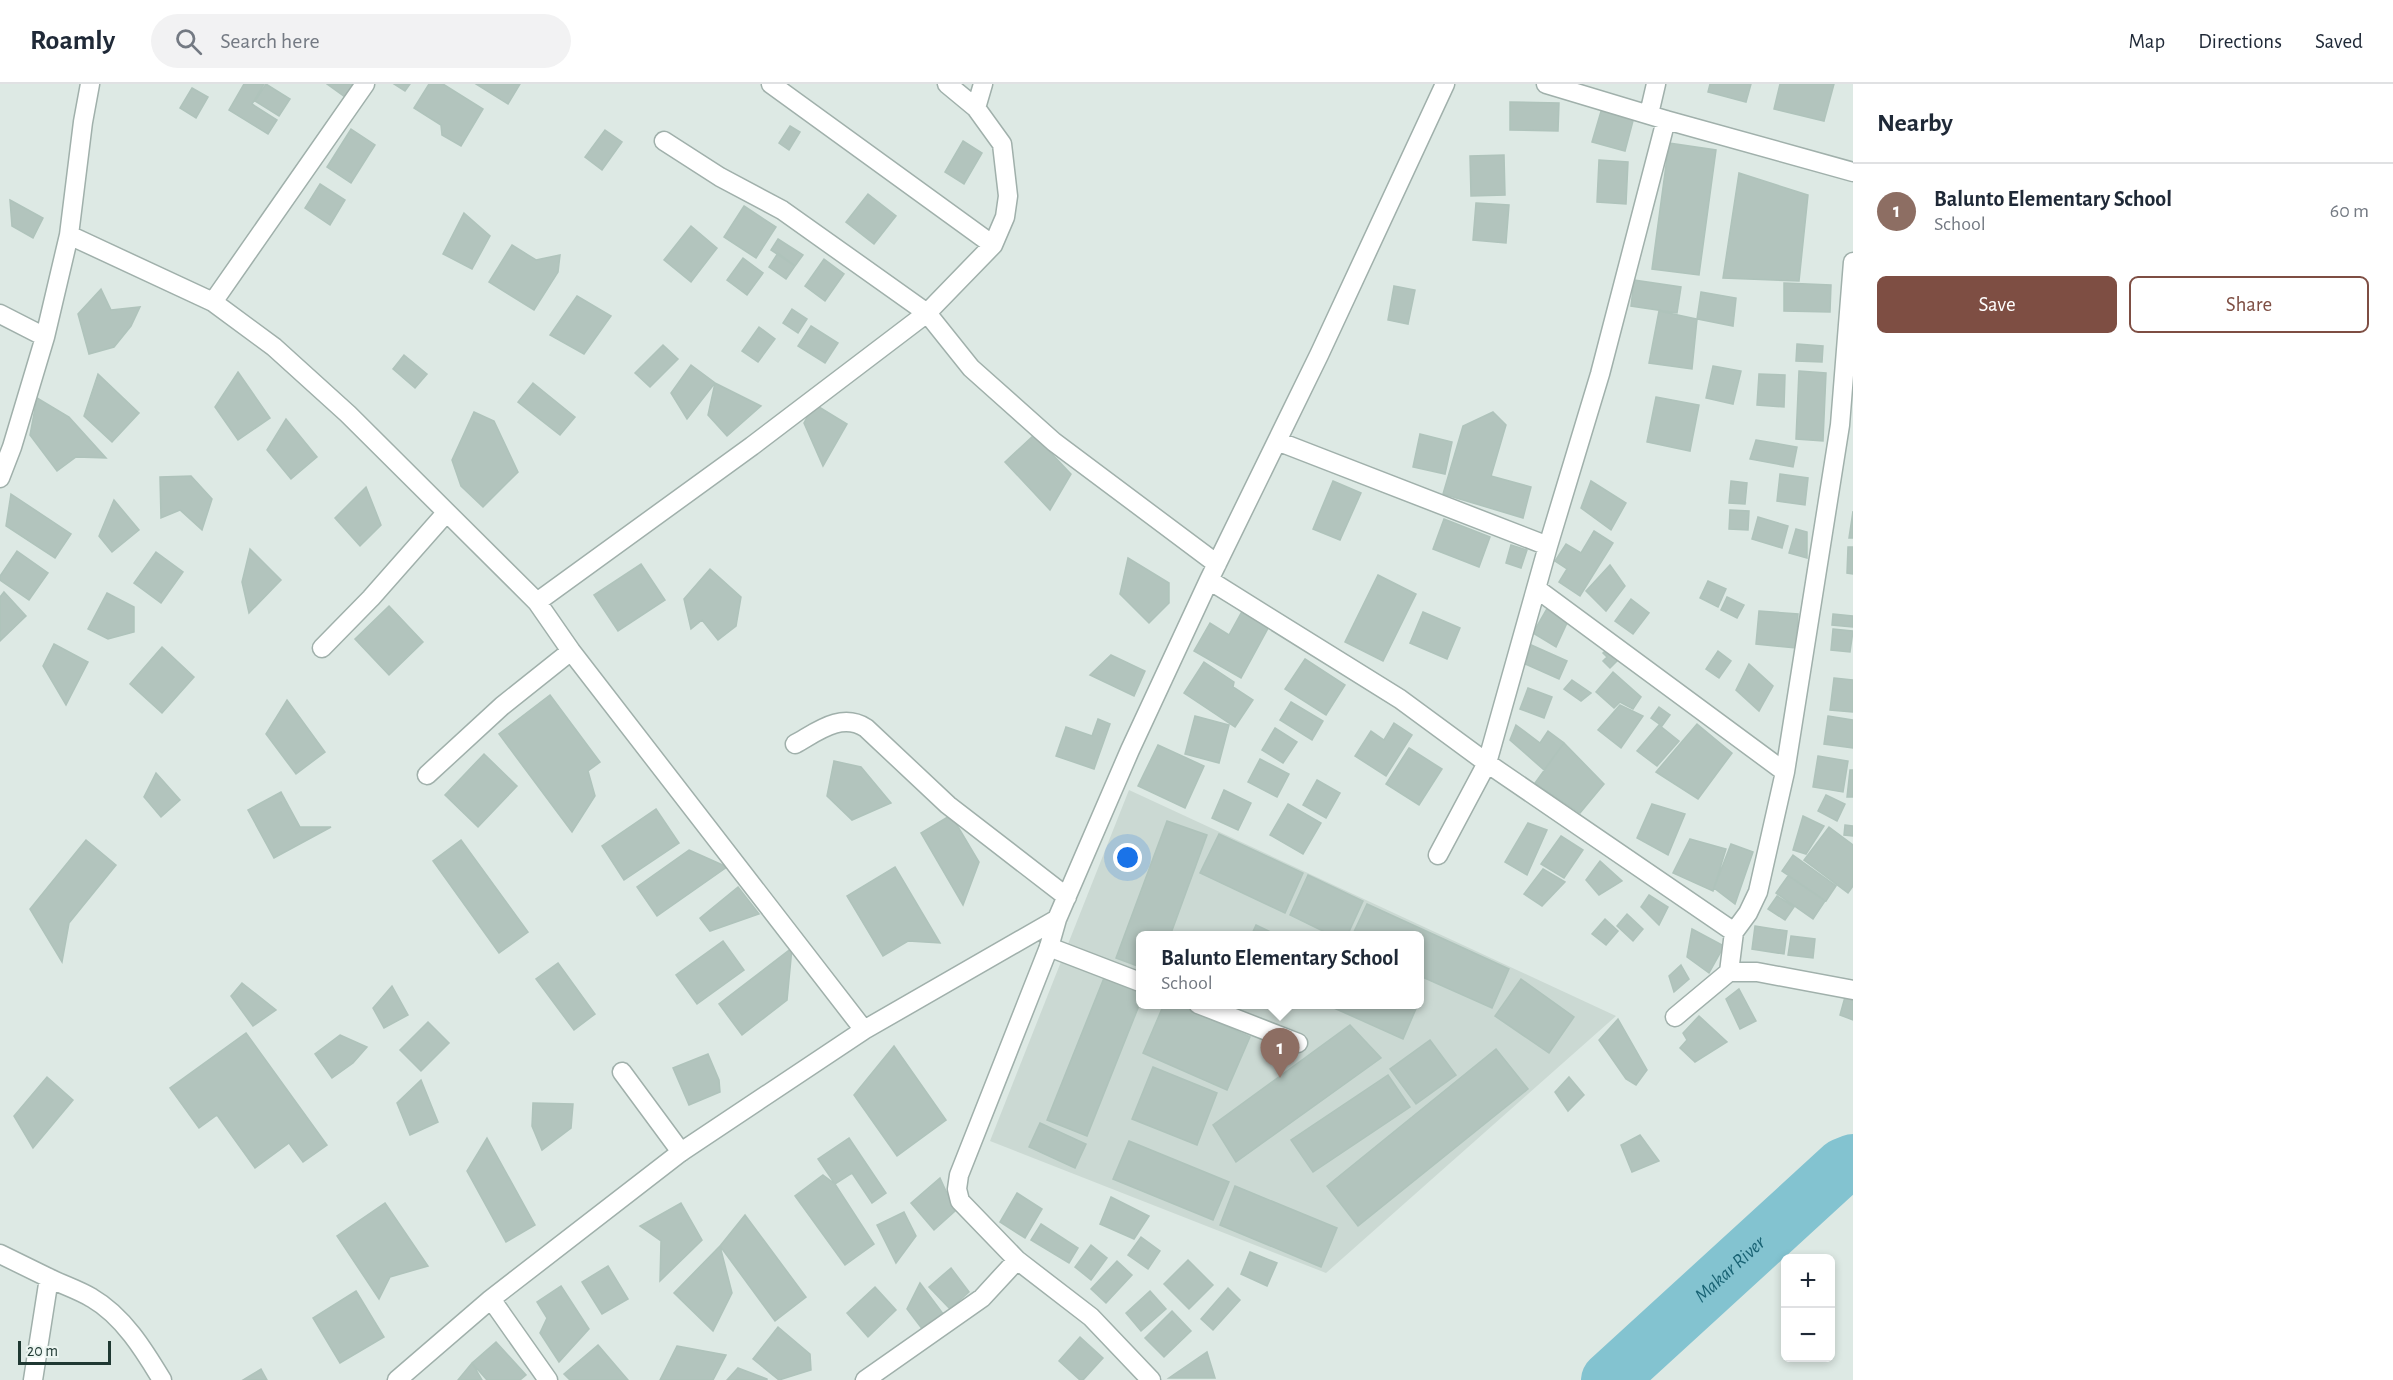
<!DOCTYPE html>
<meta charset="utf-8">
<style>
:root{--surface:#fff;--page:#f2f2f3;--text:#1f2937;--muted:#747a83;--line:#e0e1e3;--accent:#7e4e43}
body{margin:0;font-family:"Alegreya Sans",sans-serif;background:var(--page);color:var(--text)}
.controls{position:absolute;right:18px;bottom:18px;display:grid;overflow:hidden;border-radius:9px;box-shadow:0 3px 9px #0003}
.controls button{width:54px;height:54px;display:grid;place-items:center;padding:0;border:0;border-bottom:2px solid var(--line);background:var(--surface);color:var(--text);font:30px sans-serif}
.scale{position:absolute;left:18px;bottom:15px;width:93px;box-sizing:border-box;padding-left:6px;border:3px solid #1f3832;border-top:0;font-size:16px;line-height:21px;white-space:nowrap;color:#1f3832;-webkit-text-stroke:4px #edf6f2;paint-order:stroke}
.you{position:absolute;left:1128px;top:774px;width:21px;height:21px;margin:-15px;border:4px solid #fff;border-radius:50%;background:#1a73e8;box-shadow:0 0 0 9px #1a73e833}
.badge{display:grid;place-items:center;width:39px;height:39px;border-radius:50%;background:var(--accent);color:#fff;font-size:20px;font-weight:700}
.pin{position:absolute;translate:-50% -50px;filter:drop-shadow(0 2px 3px #0008)}
.pin::after{content:'';position:absolute;top:32px;width:21px;height:18px;background:inherit;clip-path:polygon(0 0,100% 0,50% 100%)}
.popup{position:absolute;left:1136px;top:847px;width:288px;height:78px;box-sizing:border-box;display:grid;place-content:center;border-radius:9px;background:var(--surface);filter:drop-shadow(0 2px 4px #0005);font-size:20px;white-space:nowrap;color:var(--muted)}
.popup b{font-size:22px;color:var(--text)}
.popup::after{content:'';position:absolute;left:50%;top:100%;margin-left:-12px;border:12px solid transparent;border-top-color:var(--surface)}
.list{margin:0;padding:0;list-style:none}
h2{display:flex;justify-content:space-between;align-items:center;height:78px;margin:0;padding:0 24px;font-size:26px}
h2 small{font-size:20px;font-weight:400;color:var(--muted)}
.list li{display:grid;grid-template-columns:39px 1fr auto;gap:18px;align-items:center;box-sizing:border-box;height:96px;padding:0 24px;border-top:2px solid var(--line)}
.list b{display:block;font-size:22px;white-space:nowrap}
.list p{margin:0;font-size:20px;white-space:nowrap;color:var(--muted)}
.list em{font-size:20px;font-style:normal;color:var(--muted)}
.actions{display:flex;gap:12px;padding:18px 24px}
.actions a{flex:1;padding:14px 0;border:2px solid var(--accent);border-radius:9px;text-align:center;font-size:21px;color:var(--accent)}
.actions .main{background:var(--accent);color:#fff}
.icon{flex:none;width:33px;height:33px;fill:none;stroke:currentColor;stroke-width:2;stroke-linecap:round;stroke-linejoin:round}
.map{position:relative;flex:none;width:1853px;height:1296px;overflow:hidden}
header{display:flex;align-items:center;gap:36px;box-sizing:border-box;height:84px;padding:0 30px;background:var(--surface);border-bottom:2px solid var(--line)}
header strong{font-size:28px}
nav{display:flex;gap:33px;margin-inline-start:auto;font-size:21px}
.search{width:420px;height:54px;background:var(--page);display:flex;align-items:center;gap:15px;box-sizing:border-box;padding:0 21px;border-radius:33px;color:var(--muted);font-size:22px}
main{display:flex}
aside{flex:1;background:var(--surface)}
.map>svg:first-child{display:block}
.built{fill:#cbd9d3;fill-rule:evenodd}
.lines{fill:none;stroke-linecap:round;stroke-linejoin:round}
.river{stroke:#83c3d0;stroke-width:56}
.building{fill:#b2c4bd;stroke:#afc3bb;stroke-width:1.5}
.lane-casing{stroke:#a0b0ab;stroke-width:21}
.street-casing{stroke:#a0b0ab;stroke-width:21}
.lane{stroke:#fff;stroke-width:18}
.street{stroke:#fff;stroke-width:18}
.labels{text-anchor:middle;dominant-baseline:central;stroke-width:6;stroke-linejoin:round;paint-order:stroke}
.water-label{font-size:20px;font-style:italic;fill:#196374;stroke:#edf6f2}
</style>
<header>
<strong>Roamly</strong>
<div class="search"><svg class="icon" aria-label="search" viewBox="0 0 24 24"><circle cx="10" cy="10" r="6"/><path d="M15 15l6 6"/></svg>Search here</div>
<nav><a>Map</a><a>Directions</a><a>Saved</a></nav>
</header>
<main>
<div class="map">
<svg width="1853" height="1296" viewBox="0 0 1853 1296">
<rect width="100%" height="100%" fill="#dde9e4"/>
<path class="built" d="M1129,706L1616,932L1326,1189L990,1057ZM1140,852H1420V920H1140Z"/>
<g class="lines">
<path class="river" id="s1" d="M1609,1296L1843,1082L1853,1078"/>
</g>
<path class="building" d="M244,0H264L252,20L277,36L268,50L229,26Z
M266,0L290,15L279,32L255,17Z
M327,0H354L345,13Z
M394,0H410L405,7Z
M429,0H443L483,25L461,62L442,51L441,41L414,24Z
M476,0H520L508,20Z
M1710,0H1751L1746,18L1708,8Z
M1780,0H1834L1824,37L1774,25Z
M192,4L208,13L196,34L180,24Z
M1510,18L1559,19L1558,47L1510,46Z
M1602,24L1634,33L1625,67L1592,58Z
M790,42L800,48L789,66L779,59Z
M351,45L375,61L351,99L327,83Z
M605,46L622,58L602,86L585,73Z
M963,57L982,69L964,100L945,88Z
M1669,59L1716,66L1699,191L1652,185Z
M1504,71L1505,111L1471,112L1470,72Z
M1599,76L1628,78L1626,120L1597,118Z
M1739,89L1808,111L1799,197L1723,194Z
M320,100L345,116L330,141L305,124Z
M868,110L896,132L874,160L846,138Z
M10,116L43,134L33,154L12,142Z
M1476,119L1509,121L1506,159L1473,156Z
M744,122L776,143L756,174L724,153Z
M464,129L490,152L472,185L443,170Z
M691,142L717,164L691,198L664,176Z
M778,155L803,171L795,182L771,166Z
M512,161L536,176L560,171L558,188L534,226L489,198Z
M778,169L795,182L786,195L769,183Z
M743,174L763,189L747,211L727,196Z
M824,175L844,190L825,217L805,202Z
M1634,196L1681,203L1677,229L1631,222Z
M1784,199L1831,201L1830,228L1784,227Z
M1394,202L1415,206L1408,240L1388,236Z
M101,205L111,226L140,223L131,242L114,263L89,270L78,230Z
M1701,208L1736,214L1733,242L1697,235Z
M577,212L611,232L584,270L550,251Z
M792,225L807,235L798,249L783,239Z
M1659,227L1697,235L1692,285L1649,279Z
M811,242L838,259L825,279L798,262Z
M759,243L775,255L758,278L742,267Z
M1797,260L1823,262L1822,278L1796,277Z
M663,261L678,275L650,303L635,289Z
M404,271L427,290L415,304L393,285Z
M691,281L715,299L687,335L671,309Z
M1713,282L1741,287L1733,320L1706,314Z
M1799,287L1826,289L1823,357L1796,355Z
M238,288L270,334L238,356L215,323Z
M98,290L139,329L112,358L84,332Z
M1759,290L1785,291L1784,323L1757,321Z
M533,299L575,333L560,351L518,318Z
M715,299L761,322L727,352L708,331Z
M1656,313L1699,321L1690,367L1647,358Z
M37,314L69,333L106,374L76,373L57,387L30,351Z
M814,320L847,340L823,382L804,339Z
M474,328L494,337L518,388L483,423L461,402L452,376Z
M1493,328L1506,341L1491,392L1531,403L1523,434L1443,410L1463,342Z
M286,335L317,373L291,395L267,366Z
M1420,350L1452,358L1445,390L1413,383Z
M1034,351L1071,390L1050,426L1005,378Z
M1756,356L1797,363L1793,383L1750,375Z
M1780,390L1808,394L1805,421L1777,417Z
M191,392L212,415L202,446L180,426L161,434L160,393Z
M1333,397L1361,409L1340,456L1313,445Z
M1591,397L1626,419L1611,446L1581,424Z
M1731,397L1747,399L1745,420L1729,419Z
M366,403L381,441L360,462L335,434Z
M11,410L71,450L55,474L6,442Z
M114,416L139,446L112,468L99,452Z
M1730,426L1749,427L1748,446L1729,445Z
M1853,427V454H1849Z
M1758,433L1788,442L1782,464L1752,455Z
M1444,435L1490,453L1479,483L1433,465Z
M1796,445L1807,448V474L1789,469Z
M1594,447L1613,459L1580,512L1559,498L1567,485L1555,477L1566,460L1581,469Z
M1511,461L1527,466L1521,484L1506,479Z
M1848,463H1853V490L1847,489Z
M250,465L281,496L249,529L242,498Z
M17,467L48,489L29,516L0,496V492Z
M156,468L183,488L161,519L134,499Z
M1128,474L1169,499V519L1149,539L1120,510Z
M641,480L665,516L618,547L594,511Z
M1610,481L1625,502L1606,527L1586,507Z
M710,485L741,513L736,542L718,556L702,536L691,545L684,515Z
M1378,491L1416,510L1383,577L1345,558Z
M1708,497L1726,505L1718,523L1700,514Z
M4,508L26,532L0,557V513Z
M107,509L134,523V548L108,555L88,545Z
M1727,513L1744,521L1737,534L1721,526Z
M1631,515L1649,529L1633,550L1615,537Z
M389,522L423,558L389,591L355,555Z
M1245,522L1272,537L1241,594L1194,567L1210,539L1229,551Z
M1548,523L1567,539L1556,563L1533,549Z
M1759,527L1798,530L1796,564L1756,560Z
M1423,528L1460,544L1447,575L1410,559Z
M1833,530L1853,532V543L1832,541Z
M1833,545L1853,547L1850,568L1831,566Z
M54,560L88,578L66,621L43,582Z
M1529,560L1567,577L1559,595L1521,578Z
M1611,561L1622,572L1610,584L1603,577L1607,573L1603,569Z
M162,563L194,593L162,629L130,600Z
M1718,567L1731,577L1719,594L1706,585Z
M1111,571L1145,587L1134,612L1090,591Z
M1305,575L1345,601L1326,631L1285,605Z
M1204,578L1234,598L1233,603L1253,616L1235,643L1184,609Z
M1749,580L1773,602L1759,627L1736,606Z
M1613,588L1641,613L1633,625L1620,618L1614,624L1596,608Z
M1834,594L1853,596V628L1830,626Z
M1572,596L1591,609L1581,617L1564,605Z
M1528,604L1552,613L1544,634L1520,625Z
M550,611L600,678L588,687L595,712L572,748L499,650Z
M287,616L325,668L296,690L266,650Z
M1291,618L1323,637L1312,656L1280,636Z
M1620,621L1643,632L1621,664L1598,646Z
M1659,623L1670,631L1662,642L1651,634Z
M1195,632L1229,641L1219,679L1185,670Z
M1828,632L1853,636V664L1824,660Z
M1098,635L1110,640L1094,685L1056,672L1066,643L1092,652Z
M1394,639L1412,651L1386,692L1355,672L1371,647L1384,656Z
M1697,640L1732,669L1698,715L1656,688Z
M1516,641L1540,659L1548,647L1564,659L1544,686L1510,656Z
M1659,641L1679,657L1657,682L1637,667Z
M1275,644L1297,658L1283,679L1262,666Z
M1564,659L1604,700L1580,729L1535,699Z
M1158,661L1204,682L1185,724L1138,702Z
M1409,664L1442,685L1419,721L1386,700Z
M484,670L517,702L478,743L445,711Z
M1818,672L1848,677L1843,708L1813,703Z
M1260,675L1289,690L1277,713L1248,698Z
M834,677L861,683L891,719L852,736L827,712Z
M1850,686H1853V713H1847Z
M156,689L180,716L161,733L144,713Z
M1317,696L1340,709L1326,734L1303,721Z
M1224,706L1251,719L1238,746L1212,734Z
M281,708L300,743H331L274,774L248,726Z
M1826,711L1845,720L1837,737L1818,727Z
M1288,720L1321,739L1303,770L1270,751Z
M1652,720L1685,730L1668,771L1637,754Z
M656,725L679,759L624,796L602,762Z
M951,731L979,778L963,821L921,749Z
M1803,732L1824,742L1806,770L1793,766Z
M1167,737L1207,751L1170,852H1140V883L1116,874Z
M1528,739L1547,746L1527,791L1505,778Z
M1845,741L1853,742V752L1844,751Z
M1829,743L1853,761V802L1848,809L1804,776Z
M1219,750L1303,789L1285,829L1200,789Z
M1561,752L1583,766L1564,794L1541,780Z
M1690,755L1726,765L1713,807L1673,789Z
M86,756L116,781L69,839L62,878L30,825Z
M461,756L528,848L499,869L433,777Z
M1731,760L1753,768L1735,820L1714,804Z
M689,766L727,783L657,832L637,803Z
M1793,771L1836,802L1826,817L1782,787Z
M1600,777L1622,797L1599,811L1586,796Z
M895,783L940,859L908,857L883,872L847,812Z
M1543,785L1565,798L1542,822L1524,810Z
M1308,791L1363,817L1347,852H1333L1290,831Z
M1788,792L1825,817L1813,835L1776,809Z
M738,803L759,830L710,847L700,834Z
M1649,811L1668,823L1659,841L1641,823Z
M1777,812L1794,823L1785,836L1768,825Z
M1367,820L1509,885L1492,924L1420,892V852H1352Z
M1627,830L1643,845L1633,857L1617,842Z
M1605,835L1618,847L1606,861L1592,850Z
M1256,841L1279,852H1251Z
M1755,842L1787,847L1784,870L1752,865Z
M1692,845L1724,862L1709,889L1687,873Z
M1791,852L1815,855L1813,874L1788,871Z
M723,857L744,886L697,920L676,891Z
M792,864L787,916L742,951L719,920Z
M558,879L595,930L574,946L536,895Z
M1681,881L1689,895L1674,908L1669,892Z
M1106,889L1140,903V919L1087,1052L1047,1036Z
M1521,895L1574,933L1549,969L1495,932Z
M242,899L276,926L253,942L231,912Z
M392,902L408,931L384,944L373,924Z
M1739,905L1756,937L1740,945L1726,915Z
M1845,913L1853,915V936L1840,931Z
M1164,920H1176L1250,953L1227,1006L1143,969Z
M1325,920H1418L1403,955Z
M1699,932L1727,958L1695,978L1680,964L1687,956L1683,949Z
M1618,935L1647,986L1636,1001L1626,995L1599,956Z
M428,938L449,959L421,987L400,966Z
M1350,941L1381,974L1236,1078L1213,1041Z
M246,949L327,1061L303,1078L289,1059L255,1084L217,1031L199,1044L170,1004Z
M340,951L367,963L353,979L332,994L315,970Z
M1430,956L1456,991L1416,1020L1390,985Z
M894,962L946,1036L897,1072L854,1011Z
M1496,965L1528,1005L1358,1142L1327,1102Z
M708,970L719,996L720,1008L689,1021L673,984Z
M1153,983L1217,1009L1197,1061L1132,1035Z
M1388,991L1410,1023L1313,1088L1291,1056Z
M47,993L73,1016L33,1064L14,1032Z
M1569,993L1584,1011L1568,1027L1555,1008Z
M421,996L438,1038L410,1051L397,1019Z
M533,1019L573,1020L571,1044L542,1066L532,1042Z
M1040,1039L1086,1060L1075,1084L1029,1063Z
M1640,1051L1659,1077L1632,1088L1621,1061Z
M487,1054L535,1141L506,1158L467,1087Z
M849,1054L886,1109L872,1119L852,1089L835,1100L818,1075Z
M1129,1057L1229,1098L1213,1136L1113,1095Z
M823,1091L835,1100L874,1160L845,1181L795,1112Z
M940,1094L955,1127L934,1146L911,1119Z
M1235,1102L1337,1144L1321,1183L1220,1141Z
M1017,1109L1042,1125L1025,1154L1000,1138Z
M1111,1113L1149,1132L1134,1155L1100,1140Z
M385,1119L428,1182L390,1193L379,1215L337,1152Z
M681,1119L702,1156L660,1197L661,1157L640,1142Z
M904,1128L916,1152L896,1179L877,1141Z
M745,1131L806,1213L775,1237L720,1162Z
M1041,1140L1078,1164L1069,1179L1031,1156Z
M1141,1153L1160,1167L1148,1185L1128,1171Z
M1091,1161L1107,1174L1091,1196L1075,1183Z
M720,1162L732,1209L713,1247L674,1209Z
M1250,1168L1277,1179L1267,1202L1241,1190Z
M1188,1176L1213,1201L1189,1225L1164,1200Z
M1117,1177L1132,1191L1106,1219L1091,1205Z
M608,1182L628,1215L602,1230L582,1198Z
M951,1184L969,1208L950,1225L929,1203Z
M920,1199L944,1231L923,1246L907,1225Z
M561,1202L589,1245L559,1278L540,1249L547,1234L537,1218Z
M875,1203L896,1226L868,1253L847,1229Z
M1228,1204L1240,1216L1213,1246L1201,1235Z
M356,1207L384,1253L340,1279L313,1234Z
M1150,1207L1166,1225L1141,1247L1126,1229Z
M1172,1227L1191,1247L1164,1273L1145,1254Z
M778,1243L810,1270L811,1286L779,1296L753,1275Z
M1080,1253L1103,1274L1083,1296H1080L1059,1277Z
M496,1258L526,1291L520,1296H487L472,1279Z
M598,1261L628,1296H570L564,1290Z
M677,1262L726,1271L713,1296H660Z
M1207,1268L1215,1294H1169Z
M472,1279L482,1296H458Z
M738,1284L767,1295V1296H727Z
M261,1285L267,1296H243Z"/>
<g class="lines">
<defs>
<path id="lane" d="M1049,863L1140,898
M1198,920L1298,959
M622,988L681,1068"/>
<path id="street" d="M771,0L993,161
M947,0L976,24L1002,60L1008,112L1005,133L993,161L927,229L971,284L1054,358L1217,480
M1546,0L1666,36L1853,88
M976,24L983,0
M1649,30L1656,0
M69,151L213,218L274,263L348,330L537,518L571,567L864,946
M213,218L365,0
M0,230L45,253
M1277,357L1548,462
M0,394L12,363L45,253L69,151L83,38L90,0
M1209,496L1400,615L1487,679L1734,848L1748,829L1758,808L1785,688L1840,341L1853,178
M1537,505L1785,688
M537,518L752,362L927,229L782,126L720,93L664,57
M322,564L371,514L446,429
M795,660C817,648 841,628 866,644L948,721L1067,813
M427,691L502,622L571,567
M1438,771L1487,679L1548,462L1600,290L1666,36
M1057,835L1049,863L959,1091L957,1105L960,1117L1017,1176L1091,1233L1151,1296
M1734,848L1729,888H1757L1853,906
M1675,933L1729,888
M0,1170L49,1194
M491,1215L548,1296
M33,1296L49,1194C63,1201 79,1206 92,1214C123,1232 144,1266 162,1296
M397,1296L491,1215L681,1068L864,946L1057,835L1130,666L1209,496L1319,271L1445,0
M865,1296L982,1214L1017,1176"/>
</defs>
<use href="#lane" class="lane-casing"/>
<use href="#street" class="street-casing"/>
<use href="#lane" class="lane"/>
<use href="#street" class="street"/>
</g>
<g class="labels">
<g class="water-label">
<text stroke="none"><textPath href="#s1" startOffset="164">Makar River</textPath></text>
</g>
</g>
</svg>
<div class="controls">
<button>+</button>
<button>−</button>
</div>
<div class="scale">20 m</div>
<div class="you"></div>
<div class="pin badge" style="left:1280px;top:994px;background:#8d6e63">1</div>
<div class="popup"><b>Balunto Elementary School</b>School</div>
</div>
<aside>
<h2>Nearby<small></small></h2>
<ul class="list">
<li><span class="badge" style="background:#8d6e63">1</span><div><b>Balunto Elementary School</b><p>School</p></div><em>60 m</em></li>
</ul>
<div class="actions"><a class="main">Save</a><a>Share</a></div>
</aside>
</main>
